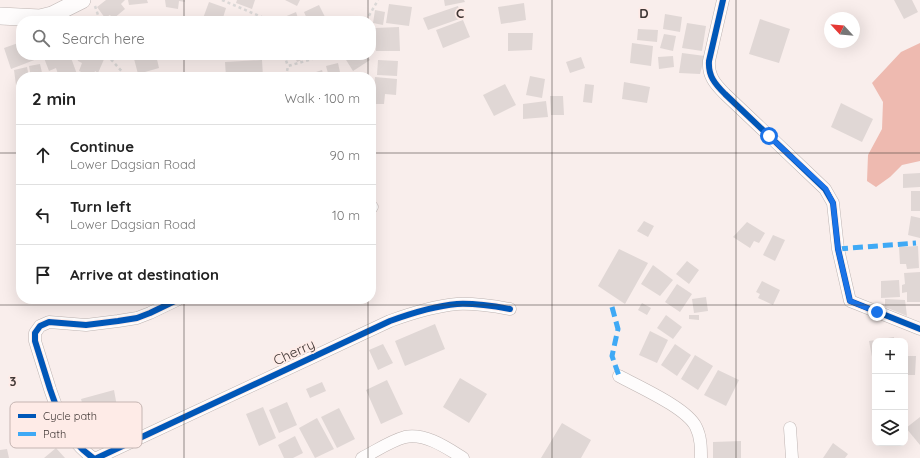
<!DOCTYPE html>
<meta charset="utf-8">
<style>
:root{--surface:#fff;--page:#f2f2f2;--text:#222;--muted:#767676;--line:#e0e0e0}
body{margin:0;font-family:Quicksand,sans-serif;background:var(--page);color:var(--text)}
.controls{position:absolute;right:12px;bottom:12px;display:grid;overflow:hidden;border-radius:8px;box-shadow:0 4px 16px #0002}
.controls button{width:36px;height:36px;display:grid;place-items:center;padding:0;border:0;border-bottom:1px solid var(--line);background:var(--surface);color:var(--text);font:20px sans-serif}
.compass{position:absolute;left:824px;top:12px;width:36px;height:36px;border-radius:50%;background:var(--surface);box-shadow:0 4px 16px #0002;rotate:296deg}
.stop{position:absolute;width:12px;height:12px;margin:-9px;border:3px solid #1a73e8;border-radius:50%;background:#fff}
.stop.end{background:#1a73e8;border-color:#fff;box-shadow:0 1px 4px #0008}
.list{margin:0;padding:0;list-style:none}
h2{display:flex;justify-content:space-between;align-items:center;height:52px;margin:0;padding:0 16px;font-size:17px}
h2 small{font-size:13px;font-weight:400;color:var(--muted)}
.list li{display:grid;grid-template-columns:26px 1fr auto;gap:12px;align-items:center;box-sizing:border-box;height:60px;padding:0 16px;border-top:1px solid var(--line)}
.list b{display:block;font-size:15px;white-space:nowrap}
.list p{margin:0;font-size:13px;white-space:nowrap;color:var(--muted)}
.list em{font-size:13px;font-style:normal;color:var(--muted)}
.icon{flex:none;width:22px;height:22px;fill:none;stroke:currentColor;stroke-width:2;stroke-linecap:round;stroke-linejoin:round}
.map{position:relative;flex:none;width:920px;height:458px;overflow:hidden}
.search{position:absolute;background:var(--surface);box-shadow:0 4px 16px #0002;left:16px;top:16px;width:360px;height:44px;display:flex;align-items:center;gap:10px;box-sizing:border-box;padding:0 14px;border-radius:16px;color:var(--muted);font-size:15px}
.panel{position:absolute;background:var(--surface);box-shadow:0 4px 16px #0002;left:16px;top:72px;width:360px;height:232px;border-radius:16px}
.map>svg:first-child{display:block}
.forest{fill:#eebab0}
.building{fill:#e0d7d5}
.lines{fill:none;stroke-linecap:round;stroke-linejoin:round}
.street-casing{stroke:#beb4b2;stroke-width:13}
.secondary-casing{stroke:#beb4b2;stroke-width:18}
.path{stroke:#dbd8d7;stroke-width:2.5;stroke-dasharray:3 3;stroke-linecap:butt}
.street{stroke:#fefcfc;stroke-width:12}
.secondary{stroke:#fefcfc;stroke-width:17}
.quiet{stroke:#3fa9f5;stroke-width:5;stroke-dasharray:10 5;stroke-linecap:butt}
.cycleway-casing{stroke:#feebe7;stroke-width:8}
.cycleway{stroke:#0057b8;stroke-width:6}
.route{stroke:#1a73e8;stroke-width:5}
.grid{fill:none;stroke:#403735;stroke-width:1;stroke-opacity:0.55}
.labels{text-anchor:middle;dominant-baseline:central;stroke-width:3.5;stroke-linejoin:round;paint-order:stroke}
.street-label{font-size:14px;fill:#403735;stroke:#feebe7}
.key{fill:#feebe7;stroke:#c5b5b2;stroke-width:1}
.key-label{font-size:11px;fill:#403735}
.grid-label{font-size:13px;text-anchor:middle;font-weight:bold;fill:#403735;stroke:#feebe7;stroke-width:3.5;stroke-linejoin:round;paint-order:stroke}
</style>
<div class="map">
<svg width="920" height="458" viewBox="0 0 920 458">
<rect width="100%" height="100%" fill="#f9eeec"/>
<path class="forest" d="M920,43V161L902,165L890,177L876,187L867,181L868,155L882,129L883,102L872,83L901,52Z"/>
<path class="building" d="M106,0H125L121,4L125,9L113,19L110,15L105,18L97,7Z
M128,0H147L148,3L129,5Z
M165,0H185V2L179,1L178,9L166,7Z
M237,0H255L252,9L236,3Z
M285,0H300L297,6Z
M444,0H464L465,2L445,6Z
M894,0H912L918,12L904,19Z
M209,2L226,8L222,21H202Z
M524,3L526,20L501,24L498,7Z
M389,4L412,7L409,26L386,23Z
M319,5L327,21H308L304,12Z
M458,6L462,18L428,30L423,18Z
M375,10L385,12L383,25L373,23Z
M296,12L299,21H275Z
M665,14L682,17L680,32L663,29Z
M760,19L790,29L779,63L749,54Z
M463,20L470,37L443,48L436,30Z
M687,23L706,26L702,51L682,48Z
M399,27L400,51H376L375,28Z
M638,29L658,30L657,42L637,40Z
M508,33H533L532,50L508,51Z
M664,34L676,36L673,51L660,48Z
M21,42V55H36L37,59L11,69L4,48Z
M632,43L653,46L651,66L630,63Z
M682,53L705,56L700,74L679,73Z
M52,55H70L78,77H59L56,68L49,71L44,58Z
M76,55H102L105,57L98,73L95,71L93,77L79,71L82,63L78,61Z
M133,55H156L159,68L138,74Z
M294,55H313L297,62Z
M343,55H367L370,60L353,71Z
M673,56L674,67L659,69L658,57Z
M581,57L585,68L570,73L566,62Z
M262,60L263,77H226L225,62Z
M378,60L398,61L397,76L377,75Z
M338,63L341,77H329L326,66Z
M40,64L43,77H31L29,66Z
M27,67L29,77H21V84L16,85L14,70Z
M322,70L324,77H301Z
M530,76L545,79L542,98L526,95Z
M375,77L397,79L396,95L385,94L384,104H373Z
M624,82L650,87L647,103L622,99Z
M505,84L516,105L494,116L483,95Z
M585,84L594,85L592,103L583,102Z
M550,96H563L564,115H551Z
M546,101L548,117L523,119V104Z
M841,103L873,119L862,142L831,127Z
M920,173V187L903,188V174Z
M911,191H920V211H911Z
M911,216L920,218V238L908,235Z
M644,221L654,226L648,237L637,231Z
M747,222L765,233L759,243L754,241L750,248L733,237Z
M773,235L785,240L775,261L763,255Z
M918,246L919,268L907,269L906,264H900L899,247Z
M619,249L648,263L625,304L598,286Z
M687,261L699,270L689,284L676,274Z
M653,265L673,280L660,296L641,284Z
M920,272V302H907V292L902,293V285L905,284L904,273Z
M899,280L900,297L881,298V281Z
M762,281L780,290L773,305L758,298L760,294L756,292Z
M677,284L692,294L680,312L665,302Z
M706,297L708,311L694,313L692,299Z
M885,299L905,300L907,316L885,307Z
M642,303L651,308L647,315L638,310Z
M666,315L682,327L673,339L657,328Z
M689,315H699V320L689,319Z
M435,324L445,349L405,366L395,341Z
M650,331L668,340L657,363L639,355Z
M894,337V341H875V362H873L869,341Z
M383,344L393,363L378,370L369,350Z
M675,344L691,355L677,376L661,365Z
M695,355L713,366L698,390L681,379Z
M905,356H916L915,375H905Z
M718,370L739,380L726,406L704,395Z
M460,378L487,394L469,423L443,407Z
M387,380L403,414L381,424L366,390Z
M322,382L326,391L310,398L306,389Z
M114,390L120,423L90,430L81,399Z
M287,402L297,425L279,433L269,410Z
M263,407L276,438L259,446L246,414Z
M339,408L355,439L337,448L321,417Z
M920,417V445L906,428Z
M317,418L334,449L315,458L299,428Z
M562,423L591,440L581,458H541Z
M295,436L303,453L293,458H284L278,445Z
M741,441V458H713V442Z
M833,443L848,454L845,458H823Z
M56,448L65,458H44Z
M7,449L9,458H0V450Z"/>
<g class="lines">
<defs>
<path id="street" d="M723,0L709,61C708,76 715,84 725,94L825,189L833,203L838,249L850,301L920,329
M371,208L372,207
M619,376C639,387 687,408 696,427C701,437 701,448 701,458
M790,428L792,458
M93,458C67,439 60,418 50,389C45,373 40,357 35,341V333L40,326L49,322L86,325L118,321L137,318L150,313L179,299
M97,458L390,321C412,313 434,306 457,304C475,303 493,306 510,309
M362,458C376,451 390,441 405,437C426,433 447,448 463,458"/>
<path id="secondary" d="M0,16L40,18L52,15L82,0"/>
</defs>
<use href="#street" class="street-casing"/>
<use href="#secondary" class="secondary-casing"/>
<path class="path" d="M222,0L264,18L268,21
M95,6L100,21
M366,21L378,0
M107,55L127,77
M284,55L288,66
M286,77L288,66L326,55"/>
<use href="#street" class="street"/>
<use href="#secondary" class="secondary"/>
<path class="quiet" d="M838,249L916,243
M612,307L618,329L612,356L619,376"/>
<defs>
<path id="cycleway" d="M723,0L709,61C708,76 715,84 725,94L825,189L833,203L838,249L850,301L920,329
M93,458C67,439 60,418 50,389C45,373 40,357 35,341V333L40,326L49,322L86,325L118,321L137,318L150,313L179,299
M97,458L390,321C412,313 434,306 457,304C475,303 493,306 510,309"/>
</defs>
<use href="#cycleway" class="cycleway-casing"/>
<use href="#cycleway" class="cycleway"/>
</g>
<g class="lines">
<path class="route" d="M769,136L826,189L833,203L838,249L850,301L877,312"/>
</g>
<path class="grid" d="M184,0V21M368,0V21M552,0V458M736,0V458M184,55V77M368,55V77M0,153H21M371,153H920M184,299V458M368,299V458M0,305H920"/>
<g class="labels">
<g class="street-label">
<text transform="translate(294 352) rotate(-25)">Cherry</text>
</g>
</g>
<rect x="10" y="402" width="132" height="46" rx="6" class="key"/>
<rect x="18" y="414" width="18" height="4" fill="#0057b8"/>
<rect x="18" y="432" width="18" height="4" fill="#3fa9f5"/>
<g class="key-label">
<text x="43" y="420">Cycle path</text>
<text x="43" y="438">Path</text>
</g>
<g class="grid-label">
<text x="460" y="18">C</text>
<text x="644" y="18">D</text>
<text x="13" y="386">3</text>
</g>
</svg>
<div class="controls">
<button>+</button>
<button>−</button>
<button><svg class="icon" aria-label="layers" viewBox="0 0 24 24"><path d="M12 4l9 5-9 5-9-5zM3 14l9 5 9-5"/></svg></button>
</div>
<svg class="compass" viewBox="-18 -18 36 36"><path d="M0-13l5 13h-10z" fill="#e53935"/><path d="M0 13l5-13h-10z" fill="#767676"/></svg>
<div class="stop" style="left:769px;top:136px"></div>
<div class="stop end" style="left:877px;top:312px"></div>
<div class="search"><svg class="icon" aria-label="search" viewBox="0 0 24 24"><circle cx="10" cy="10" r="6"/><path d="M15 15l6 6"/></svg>Search here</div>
<section class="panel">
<h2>2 min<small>Walk · 100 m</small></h2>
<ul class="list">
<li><svg class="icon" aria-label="ahead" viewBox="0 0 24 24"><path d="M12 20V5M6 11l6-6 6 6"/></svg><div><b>Continue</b><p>Lower Dagsian Road</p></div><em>90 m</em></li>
<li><svg class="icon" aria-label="left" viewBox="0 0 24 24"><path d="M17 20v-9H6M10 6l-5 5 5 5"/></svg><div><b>Turn left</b><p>Lower Dagsian Road</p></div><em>10 m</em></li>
<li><svg class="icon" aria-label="arrive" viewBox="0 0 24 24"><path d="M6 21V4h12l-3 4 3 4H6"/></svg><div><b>Arrive at destination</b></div></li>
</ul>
</section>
</div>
